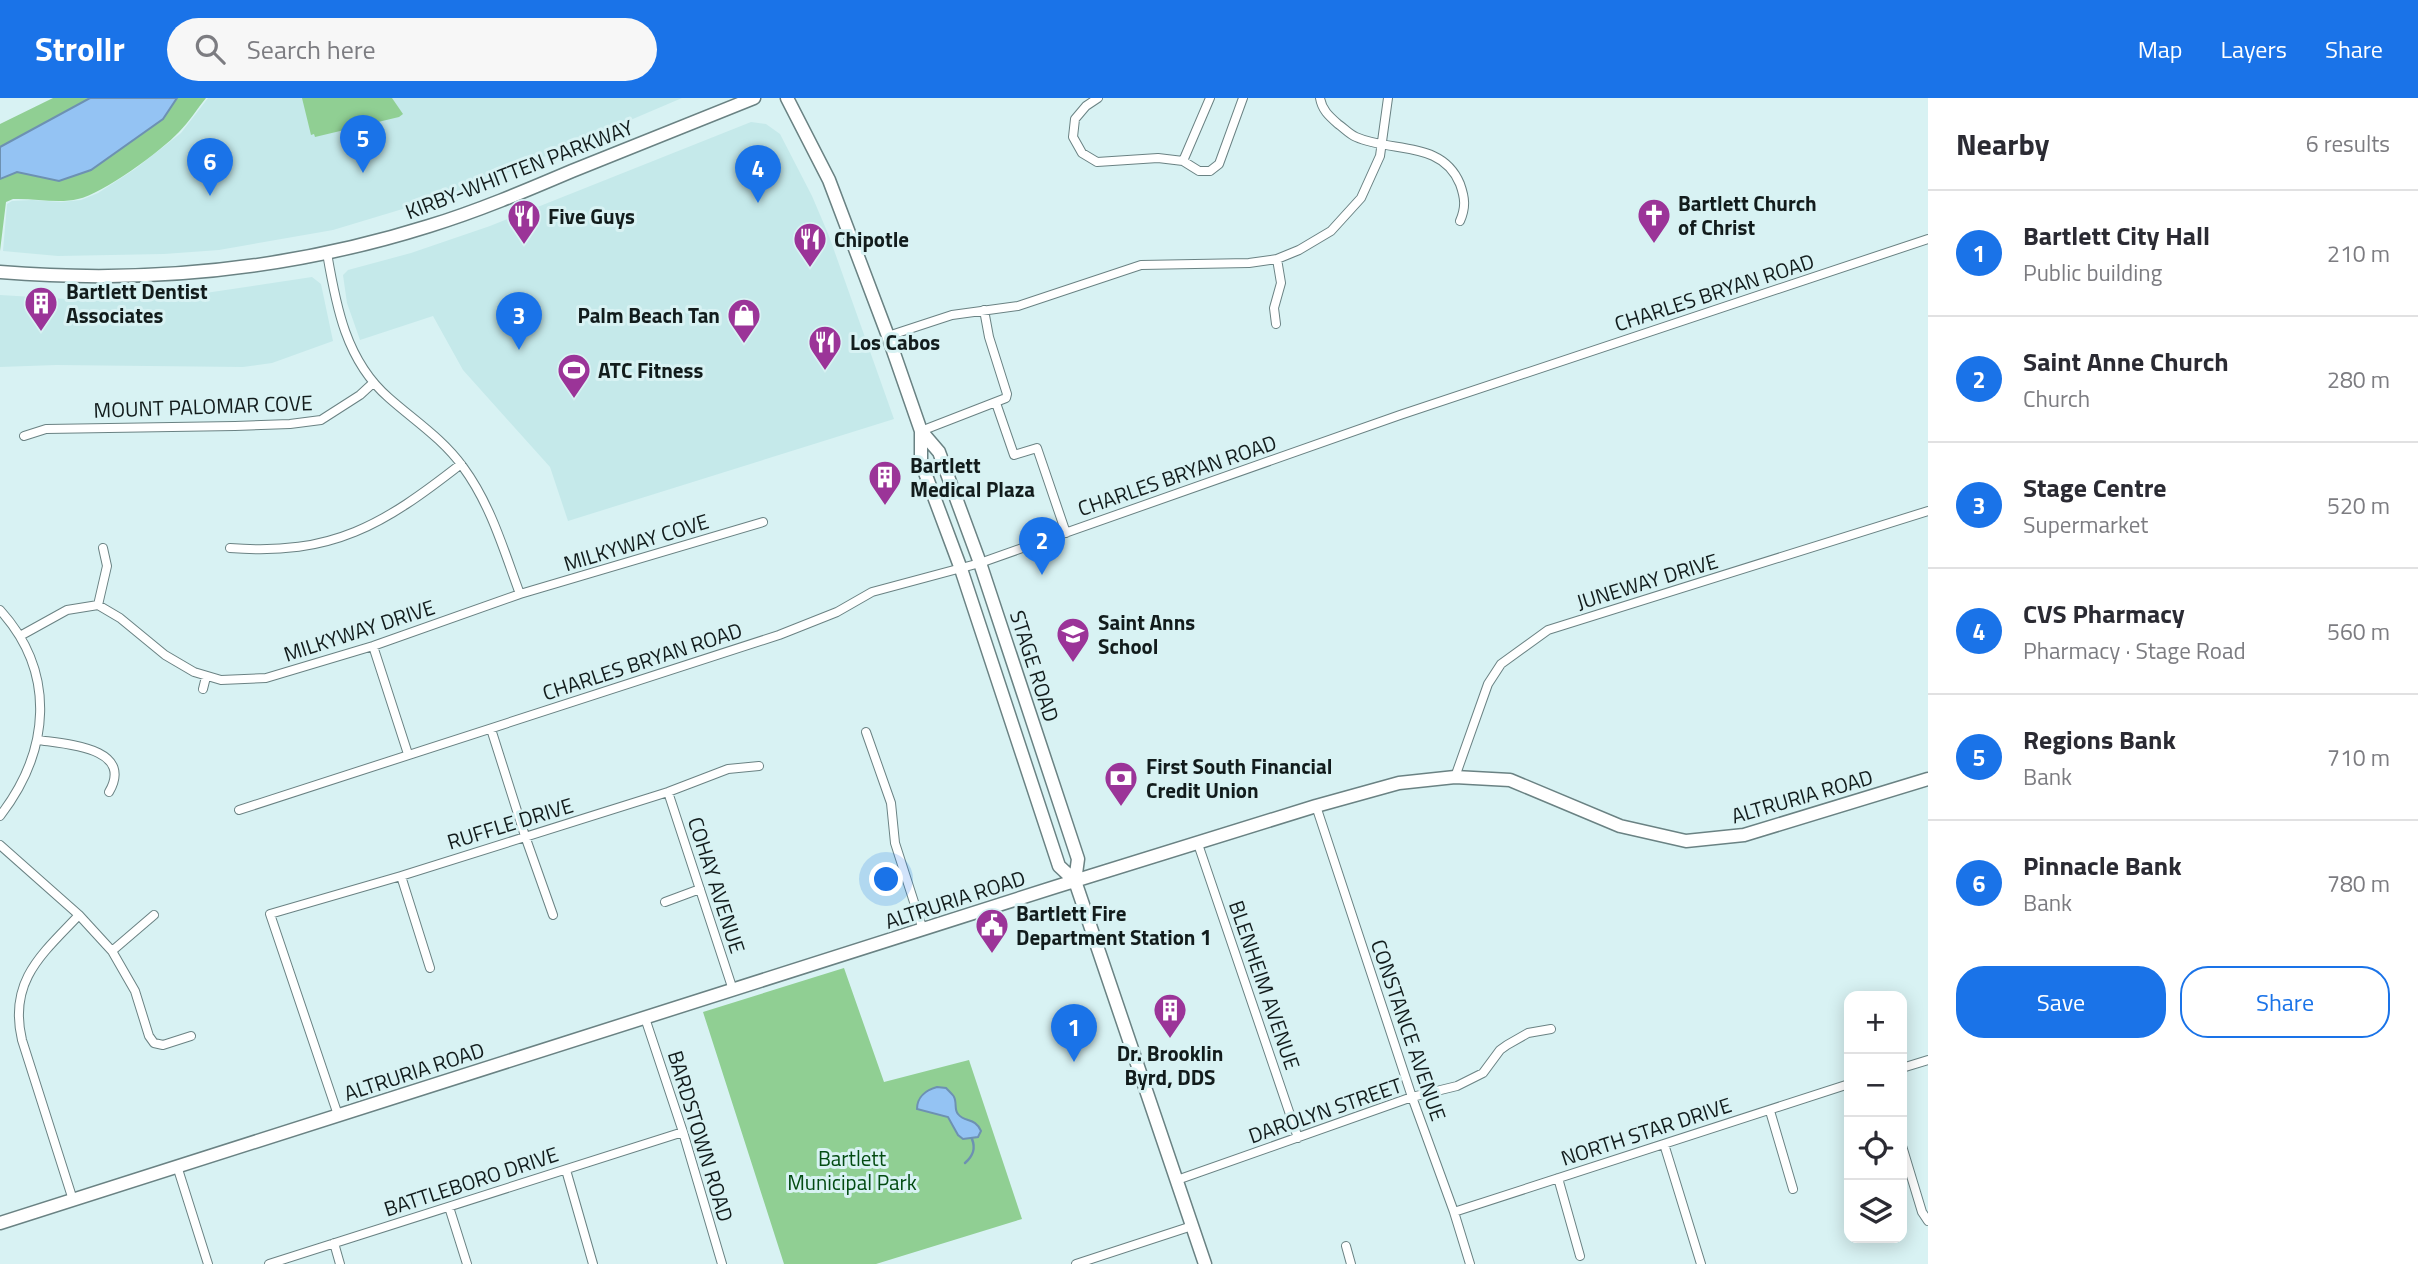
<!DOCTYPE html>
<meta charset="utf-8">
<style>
:root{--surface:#fff;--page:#f7f7f7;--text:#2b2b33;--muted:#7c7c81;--line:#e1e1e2;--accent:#1a73e8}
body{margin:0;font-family:"Titillium Web",sans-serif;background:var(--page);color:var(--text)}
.controls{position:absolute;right:21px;bottom:21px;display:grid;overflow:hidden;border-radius:14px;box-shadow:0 4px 18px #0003}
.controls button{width:63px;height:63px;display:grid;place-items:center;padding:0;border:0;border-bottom:2px solid var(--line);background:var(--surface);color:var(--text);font:35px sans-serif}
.you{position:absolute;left:887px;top:782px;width:24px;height:24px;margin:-18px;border:5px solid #fff;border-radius:50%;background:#1a73e8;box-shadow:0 0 0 10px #1a73e833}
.badge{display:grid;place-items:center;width:46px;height:46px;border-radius:50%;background:var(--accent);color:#fff;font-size:23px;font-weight:700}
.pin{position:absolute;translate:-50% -58px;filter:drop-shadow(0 2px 4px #0008)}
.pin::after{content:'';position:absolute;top:37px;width:24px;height:21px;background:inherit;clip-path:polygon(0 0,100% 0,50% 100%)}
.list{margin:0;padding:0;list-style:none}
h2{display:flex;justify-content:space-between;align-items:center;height:91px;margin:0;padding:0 28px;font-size:30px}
h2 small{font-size:23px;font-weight:400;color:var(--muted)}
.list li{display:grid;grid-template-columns:46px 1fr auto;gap:21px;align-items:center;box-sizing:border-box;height:126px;padding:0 28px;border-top:2px solid var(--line)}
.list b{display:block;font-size:26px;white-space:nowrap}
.list p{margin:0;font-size:23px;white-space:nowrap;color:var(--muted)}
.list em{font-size:23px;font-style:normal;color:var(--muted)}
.actions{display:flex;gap:14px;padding:21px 28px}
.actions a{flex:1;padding:16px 0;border:2px solid var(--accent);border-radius:28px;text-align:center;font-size:24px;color:var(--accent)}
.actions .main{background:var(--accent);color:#fff}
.icon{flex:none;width:38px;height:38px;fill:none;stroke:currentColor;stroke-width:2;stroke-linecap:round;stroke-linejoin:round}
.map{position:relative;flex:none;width:1928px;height:1166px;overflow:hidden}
header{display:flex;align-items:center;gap:42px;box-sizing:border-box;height:98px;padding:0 35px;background:var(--accent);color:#fff}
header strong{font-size:33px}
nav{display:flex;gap:38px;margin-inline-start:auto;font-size:24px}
.search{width:490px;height:63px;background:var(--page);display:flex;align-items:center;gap:18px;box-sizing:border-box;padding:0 24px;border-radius:38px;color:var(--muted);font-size:26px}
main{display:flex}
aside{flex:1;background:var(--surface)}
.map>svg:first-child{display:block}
.built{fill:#c5e9ea}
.green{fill:#90cf93}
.water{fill:#94c3f3;stroke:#6d91b2;stroke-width:2}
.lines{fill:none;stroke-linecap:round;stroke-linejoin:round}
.stream{stroke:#6d91b2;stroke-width:2.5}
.street-casing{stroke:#6a8283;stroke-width:10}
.secondary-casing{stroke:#6a8283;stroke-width:15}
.street{stroke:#fff;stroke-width:8}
.secondary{stroke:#fff;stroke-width:12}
.labels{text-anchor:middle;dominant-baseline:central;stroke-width:6;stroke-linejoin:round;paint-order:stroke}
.street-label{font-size:21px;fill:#121c1c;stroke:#d8f2f3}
.poi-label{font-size:21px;font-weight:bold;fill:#121c1c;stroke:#d8f2f3;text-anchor:start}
.park-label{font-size:21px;fill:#034b12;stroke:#d8f2f3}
</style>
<header>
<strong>Strollr</strong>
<div class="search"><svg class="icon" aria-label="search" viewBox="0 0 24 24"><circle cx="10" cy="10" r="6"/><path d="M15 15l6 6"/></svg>Search here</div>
<nav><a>Map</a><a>Layers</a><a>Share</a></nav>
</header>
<main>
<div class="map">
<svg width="1928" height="1166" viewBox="0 0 1928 1166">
<rect width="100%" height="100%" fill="#d8f2f3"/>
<path class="built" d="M208,0H682L469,91L333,132L219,152L164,156L58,158L3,153L7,106L12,103L32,102L61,104L81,102L98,95L135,71L181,35Z
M751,24L766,26L780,36L812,98L829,138L894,321L568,423L550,369L463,272L433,218L360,242L347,205L343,177L348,172L411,155L490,128Z
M312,179L321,186L333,243L272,265L243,269L56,267L0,269V197L101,203L165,201Z"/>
<path class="green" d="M53,0H206C197,11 189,24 179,34C161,53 103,96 78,101C58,106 34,100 13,101L6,104L0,153V26Z
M302,0H392L403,16L399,19L315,39L314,36L311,37Z
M844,870L884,984L969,962L1022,1121L876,1166H784L703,914Z"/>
<path class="water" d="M90,0H177L163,21L91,72L59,83L17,74L0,81V49Z
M937,989L946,990C947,991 954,998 954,999C957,1004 954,1012 958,1016C965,1025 975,1019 981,1033L978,1039L963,1041L958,1037L948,1019L917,1011C917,999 926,992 937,989Z"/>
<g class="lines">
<path class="stream" d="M965,1065C973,1058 976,1051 972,1041"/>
<defs>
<path id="street" d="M1098,0L1086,8L1075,21L1073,39L1082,55L1097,64L1158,60L1183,63L1199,73H1210L1219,66L1243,0
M1320,0C1322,12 1329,18 1338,26C1344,30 1349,36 1356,39C1392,55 1442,42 1460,86C1465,100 1466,109 1460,123
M1183,63L1210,0
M327,155C336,208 346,263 389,300C415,323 443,341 463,369C491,407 504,453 520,496
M1276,226L1274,210L1281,185L1277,161
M888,238L952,217L1018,208L1141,167L1249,165L1277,161L1299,152L1331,133L1361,100L1380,58L1388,0
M996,305L1014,357L1037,350L1066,435
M921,333L1006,300L1007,296L989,239L984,212
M24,338L46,331L235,328L290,326L321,322L360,297L373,285
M230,450C333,458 383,427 461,366
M98,507L107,468L103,450
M0,512C57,575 50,653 0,718
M20,538L67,512L98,507L120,520L165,557L194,574L221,582L266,580L373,548L520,496L763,424
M373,548L408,656
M203,591L206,579
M491,631L525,738L553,817
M866,634L891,705L895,745L923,832
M38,642C64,646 135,649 109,694
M1455,679L1488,586L1501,566L1548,532L1928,413
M668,694L733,892
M1316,708L1412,999L1454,1114L1470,1166
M239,712L779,537L837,514L872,494L980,465L1400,317L1928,141
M1198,746L1298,1040
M0,747L79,817L112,853L135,893L149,938L154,945L163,947L191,938
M401,778L430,870
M665,804L700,791
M112,853L154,817
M645,920L683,1034L722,1166
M1902,970L1928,962
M1770,1013L1793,1091
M338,1017L270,816L401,778L668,694L728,671L759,668
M1664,1046L1701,1166
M1902,1048L1922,1114L1928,1123
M177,1068L208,1166
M566,1072L593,1166
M1558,1080L1580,1158
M1177,1082L1412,999L1457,988L1483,975L1500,952L1507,947L1528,935L1551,931
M73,1102L22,942C8,883 42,856 79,817
M449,1109L467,1166
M1454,1114L1849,986
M334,1145L340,1166
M1346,1148L1351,1166
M269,1166L683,1034
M1076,1166L1192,1128"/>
<path id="secondary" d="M787,0L829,82L888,238L921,333V364L961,471L1059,768L1075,783
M0,174C145,186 289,172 429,128C478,113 525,93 572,73C633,49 693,24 754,0
M921,333L939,354L980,465L1078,761L1075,783L1205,1166
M0,1125L1055,789L1316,708L1399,685L1455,679L1510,682L1620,728L1686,743L1744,737L1928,681"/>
</defs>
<use href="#street" class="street-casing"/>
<use href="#secondary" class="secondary-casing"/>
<use href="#street" class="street"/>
<use href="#secondary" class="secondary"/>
</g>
<defs>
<symbol id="church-pin" viewBox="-11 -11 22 30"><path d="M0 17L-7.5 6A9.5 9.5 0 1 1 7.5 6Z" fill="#9b3498" stroke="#d8f2f3"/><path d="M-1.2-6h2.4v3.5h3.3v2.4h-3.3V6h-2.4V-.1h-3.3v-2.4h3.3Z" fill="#fff"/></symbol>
<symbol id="restaurant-pin" viewBox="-11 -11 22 30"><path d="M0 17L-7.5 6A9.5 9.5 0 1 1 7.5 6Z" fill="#9b3498" stroke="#d8f2f3"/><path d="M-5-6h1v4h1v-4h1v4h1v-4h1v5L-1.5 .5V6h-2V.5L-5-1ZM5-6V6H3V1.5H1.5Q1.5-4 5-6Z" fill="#fff"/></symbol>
<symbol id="building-pin" viewBox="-11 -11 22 30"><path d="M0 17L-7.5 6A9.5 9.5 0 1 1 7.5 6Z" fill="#9b3498" stroke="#d8f2f3"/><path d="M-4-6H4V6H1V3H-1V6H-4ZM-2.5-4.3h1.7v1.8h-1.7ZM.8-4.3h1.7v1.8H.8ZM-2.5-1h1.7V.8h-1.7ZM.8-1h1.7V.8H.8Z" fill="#fff"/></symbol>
<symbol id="shop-pin" viewBox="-11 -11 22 30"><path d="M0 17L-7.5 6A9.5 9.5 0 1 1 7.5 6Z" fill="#9b3498" stroke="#d8f2f3"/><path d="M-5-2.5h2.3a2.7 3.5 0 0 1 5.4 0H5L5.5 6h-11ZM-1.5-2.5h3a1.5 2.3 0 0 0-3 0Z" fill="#fff"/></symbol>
<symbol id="stadium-pin" viewBox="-11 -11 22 30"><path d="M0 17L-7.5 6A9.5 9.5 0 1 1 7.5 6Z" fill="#9b3498" stroke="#d8f2f3"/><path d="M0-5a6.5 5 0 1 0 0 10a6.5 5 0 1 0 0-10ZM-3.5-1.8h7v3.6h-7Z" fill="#fff"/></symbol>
<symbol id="school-pin" viewBox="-11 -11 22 30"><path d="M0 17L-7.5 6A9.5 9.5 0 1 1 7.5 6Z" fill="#9b3498" stroke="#d8f2f3"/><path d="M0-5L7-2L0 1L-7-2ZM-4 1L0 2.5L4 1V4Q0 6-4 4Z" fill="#fff"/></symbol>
<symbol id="bank-pin" viewBox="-11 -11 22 30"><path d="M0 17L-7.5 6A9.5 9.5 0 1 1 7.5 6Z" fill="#9b3498" stroke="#d8f2f3"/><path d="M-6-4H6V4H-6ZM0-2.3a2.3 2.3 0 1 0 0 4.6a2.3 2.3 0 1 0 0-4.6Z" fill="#fff"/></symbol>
<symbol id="civic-pin" viewBox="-11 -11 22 30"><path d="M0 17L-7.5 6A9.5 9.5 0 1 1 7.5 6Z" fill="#9b3498" stroke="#d8f2f3"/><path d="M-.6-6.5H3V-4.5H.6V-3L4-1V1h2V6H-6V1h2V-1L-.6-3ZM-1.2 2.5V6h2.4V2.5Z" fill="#fff"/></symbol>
</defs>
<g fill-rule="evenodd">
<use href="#church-pin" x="1635" y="98" width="38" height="52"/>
<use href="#restaurant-pin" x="505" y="99" width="38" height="52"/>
<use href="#restaurant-pin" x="791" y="122" width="38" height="52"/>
<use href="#building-pin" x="22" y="186" width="38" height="52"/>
<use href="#shop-pin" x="725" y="198" width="38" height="52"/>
<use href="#restaurant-pin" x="806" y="225" width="38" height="52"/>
<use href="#stadium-pin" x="555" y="253" width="38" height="52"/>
<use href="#building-pin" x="866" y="360" width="38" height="52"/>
<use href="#school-pin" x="1054" y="517" width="38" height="52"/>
<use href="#bank-pin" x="1102" y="661" width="38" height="52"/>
<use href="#civic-pin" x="973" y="808" width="38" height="52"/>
<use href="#building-pin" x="1151" y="893" width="38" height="52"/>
</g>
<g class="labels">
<g class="street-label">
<text transform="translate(519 71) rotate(-21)">KIRBY-WHITTEN PARKWAY</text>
<text transform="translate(1714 194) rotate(-18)">CHARLES BRYAN ROAD</text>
<text transform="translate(203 308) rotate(-2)">MOUNT PALOMAR COVE</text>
<text transform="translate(1177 377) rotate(-19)">CHARLES BRYAN ROAD</text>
<text transform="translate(636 444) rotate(-17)">MILKYWAY COVE</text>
<text transform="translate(1647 483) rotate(-17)">JUNEWAY DRIVE</text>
<text transform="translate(359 532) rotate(-18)">MILKYWAY DRIVE</text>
<text transform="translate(642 563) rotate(-18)">CHARLES BRYAN ROAD</text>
<text transform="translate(1035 568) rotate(72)">STAGE ROAD</text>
<text transform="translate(1802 698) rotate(-16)">ALTRURIA ROAD</text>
<text transform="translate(510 725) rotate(-17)">RUFFLE DRIVE</text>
<text transform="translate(717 787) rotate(72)">COHAY AVENUE</text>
<text transform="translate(955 801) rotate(-18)">ALTRURIA ROAD</text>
<text transform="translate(1265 887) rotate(71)">BLENHEIM AVENUE</text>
<text transform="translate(1409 932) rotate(71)">CONSTANCE AVENUE</text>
<text transform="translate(414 973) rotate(-18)">ALTRURIA ROAD</text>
<text transform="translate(1325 1012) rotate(-19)">DAROLYN STREET</text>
<text transform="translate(1646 1033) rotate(-18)">NORTH STAR DRIVE</text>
<text transform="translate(701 1038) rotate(73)">BARDSTOWN ROAD</text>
<text transform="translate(471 1083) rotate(-18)">BATTLEBORO DRIVE</text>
</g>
<g class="poi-label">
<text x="1678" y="105">Bartlett Church<tspan x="1678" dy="24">of Christ</tspan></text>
<text x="548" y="118">Five Guys</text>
<text x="834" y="141">Chipotle</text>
<text x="66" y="193">Bartlett Dentist<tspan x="66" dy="24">Associates</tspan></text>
<text x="720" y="217" text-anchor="end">Palm Beach Tan</text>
<text x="850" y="244">Los Cabos</text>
<text x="598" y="272">ATC Fitness</text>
<text x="910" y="367">Bartlett<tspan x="910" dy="24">Medical Plaza</tspan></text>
<text x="1098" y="524">Saint Anns<tspan x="1098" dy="24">School</tspan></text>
<text x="1146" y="668">First South Financial<tspan x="1146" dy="24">Credit Union</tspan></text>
<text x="1016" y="815">Bartlett Fire<tspan x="1016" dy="24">Department Station 1</tspan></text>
<text x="1170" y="955" text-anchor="middle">Dr. Brooklin<tspan x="1170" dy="24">Byrd, DDS</tspan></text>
</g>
<g class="park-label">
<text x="852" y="1060">Bartlett<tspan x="852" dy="24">Municipal Park</tspan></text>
</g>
</g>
</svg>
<div class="controls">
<button>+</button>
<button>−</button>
<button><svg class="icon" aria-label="locate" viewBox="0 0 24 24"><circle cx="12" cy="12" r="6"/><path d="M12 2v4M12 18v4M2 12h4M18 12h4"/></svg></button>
<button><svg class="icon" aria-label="layers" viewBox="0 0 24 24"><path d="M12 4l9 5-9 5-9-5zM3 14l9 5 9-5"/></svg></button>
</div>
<div class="you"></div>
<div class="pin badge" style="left:1074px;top:964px">1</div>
<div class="pin badge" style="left:1042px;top:477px">2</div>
<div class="pin badge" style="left:519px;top:252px">3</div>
<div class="pin badge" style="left:758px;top:105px">4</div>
<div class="pin badge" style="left:363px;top:75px">5</div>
<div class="pin badge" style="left:210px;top:98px">6</div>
</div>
<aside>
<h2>Nearby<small>6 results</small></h2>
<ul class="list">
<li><span class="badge">1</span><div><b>Bartlett City Hall</b><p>Public building</p></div><em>210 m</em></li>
<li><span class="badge">2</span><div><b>Saint Anne Church</b><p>Church</p></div><em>280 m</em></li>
<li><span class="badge">3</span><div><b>Stage Centre</b><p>Supermarket</p></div><em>520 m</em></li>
<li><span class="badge">4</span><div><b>CVS Pharmacy</b><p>Pharmacy · Stage Road</p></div><em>560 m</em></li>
<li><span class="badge">5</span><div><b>Regions Bank</b><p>Bank</p></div><em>710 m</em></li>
<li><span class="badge">6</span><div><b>Pinnacle Bank</b><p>Bank</p></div><em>780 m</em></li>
</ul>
<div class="actions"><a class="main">Save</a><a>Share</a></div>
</aside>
</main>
